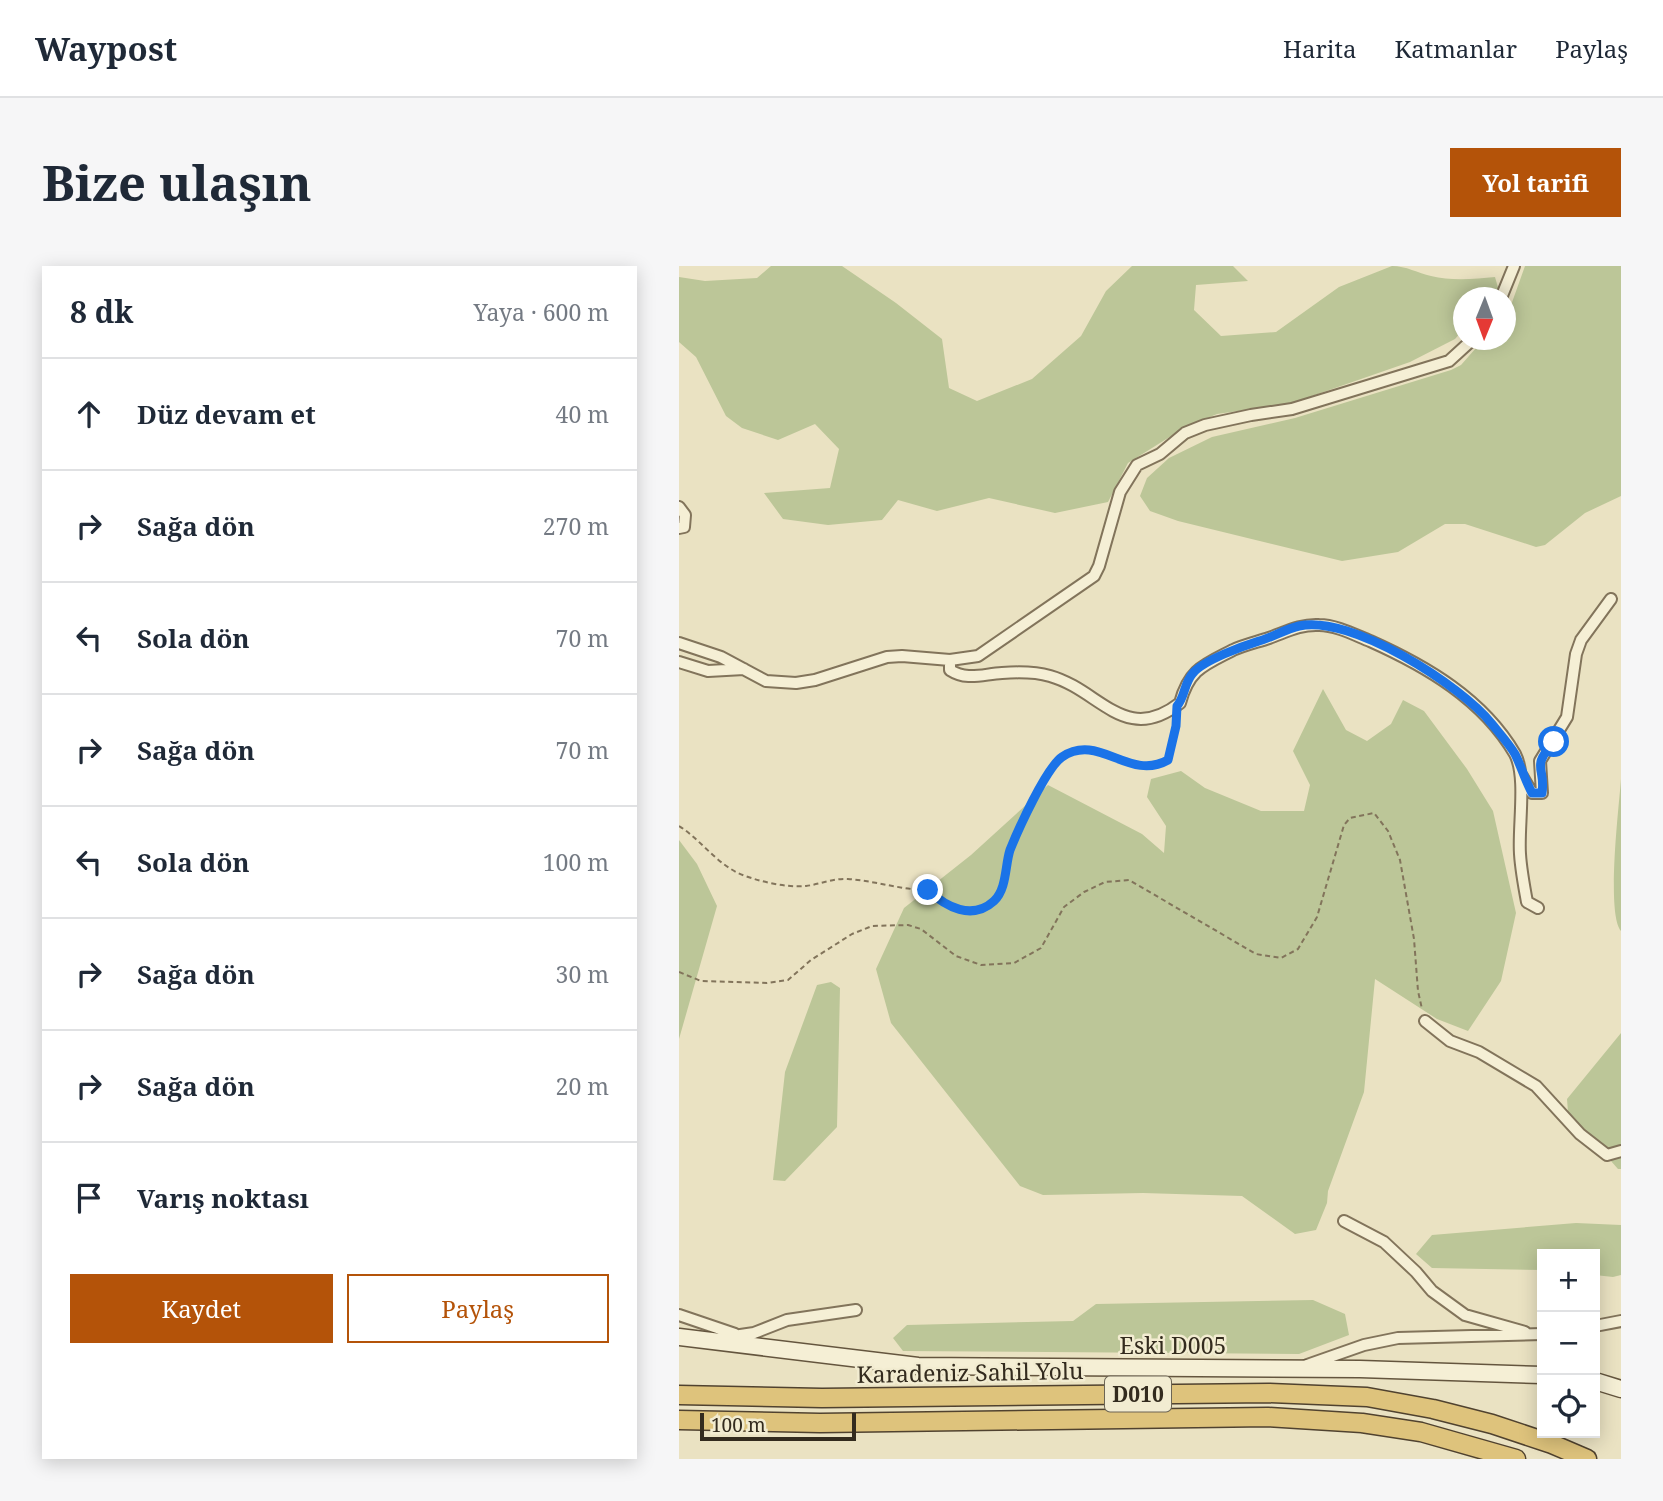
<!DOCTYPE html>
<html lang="tr">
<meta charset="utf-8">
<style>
:root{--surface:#fff;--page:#f6f6f7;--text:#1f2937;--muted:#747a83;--line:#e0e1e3;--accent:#b45309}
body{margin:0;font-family:"Noto Serif",serif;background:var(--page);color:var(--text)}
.controls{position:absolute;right:21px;bottom:21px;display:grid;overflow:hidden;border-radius:0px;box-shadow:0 4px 18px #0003}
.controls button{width:63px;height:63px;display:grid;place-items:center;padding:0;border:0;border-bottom:2px solid var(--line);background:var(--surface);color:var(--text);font:35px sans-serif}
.compass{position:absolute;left:774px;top:21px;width:63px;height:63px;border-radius:50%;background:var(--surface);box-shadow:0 4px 18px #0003;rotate:181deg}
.scale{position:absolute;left:21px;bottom:18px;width:156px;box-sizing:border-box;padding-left:7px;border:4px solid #332b1e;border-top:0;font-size:19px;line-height:24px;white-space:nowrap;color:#332b1e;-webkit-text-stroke:5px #f2ecd1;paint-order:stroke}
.stop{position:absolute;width:21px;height:21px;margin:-16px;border:5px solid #1a73e8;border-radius:50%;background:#fff}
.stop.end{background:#1a73e8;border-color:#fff;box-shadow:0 2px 7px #0008}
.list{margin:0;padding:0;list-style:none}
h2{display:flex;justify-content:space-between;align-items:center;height:91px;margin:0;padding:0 28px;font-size:30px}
h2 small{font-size:23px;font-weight:400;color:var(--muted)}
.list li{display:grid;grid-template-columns:46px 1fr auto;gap:21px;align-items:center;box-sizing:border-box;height:112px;padding:0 28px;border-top:2px solid var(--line)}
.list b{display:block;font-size:26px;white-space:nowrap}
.list em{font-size:23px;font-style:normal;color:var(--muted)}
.actions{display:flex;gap:14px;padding:21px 28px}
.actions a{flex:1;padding:16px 0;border:2px solid var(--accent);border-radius:0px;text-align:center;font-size:24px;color:var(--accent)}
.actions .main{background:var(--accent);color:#fff}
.icon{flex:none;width:38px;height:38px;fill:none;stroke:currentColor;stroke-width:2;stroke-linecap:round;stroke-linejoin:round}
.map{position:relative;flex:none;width:942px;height:1193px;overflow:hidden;border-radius:0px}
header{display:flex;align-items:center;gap:42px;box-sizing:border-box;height:98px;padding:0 35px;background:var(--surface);border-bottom:2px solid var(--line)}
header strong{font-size:33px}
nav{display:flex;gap:38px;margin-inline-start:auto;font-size:24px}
.intro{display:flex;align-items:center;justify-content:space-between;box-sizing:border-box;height:168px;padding:0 42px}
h1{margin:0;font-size:49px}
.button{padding:18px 32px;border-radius:0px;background:var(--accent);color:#fff;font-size:24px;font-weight:700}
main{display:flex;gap:42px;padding:0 42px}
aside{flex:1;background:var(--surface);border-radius:0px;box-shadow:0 4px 18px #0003}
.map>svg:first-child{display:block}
.green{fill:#bcc698}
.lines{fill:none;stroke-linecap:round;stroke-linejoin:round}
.minor-casing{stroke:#82745b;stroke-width:14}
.secondary-casing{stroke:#64553e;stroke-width:19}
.trunk-casing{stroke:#50422f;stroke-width:21}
.path{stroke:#82745b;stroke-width:2;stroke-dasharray:5 3.5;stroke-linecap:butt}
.minor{stroke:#f5efd5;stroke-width:10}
.secondary{stroke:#f5efd5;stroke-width:16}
.trunk{stroke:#dec37c;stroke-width:18}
.route{stroke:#1a73e8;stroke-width:9}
.labels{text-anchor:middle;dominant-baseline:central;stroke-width:5;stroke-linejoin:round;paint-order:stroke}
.shield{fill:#f2ecd1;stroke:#6c6554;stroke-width:2}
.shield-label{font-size:21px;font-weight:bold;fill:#332b1e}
.street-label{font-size:23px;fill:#332b1e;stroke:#f2ecd1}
</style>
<header>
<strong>Waypost</strong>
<nav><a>Harita</a><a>Katmanlar</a><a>Paylaş</a></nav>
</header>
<div class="intro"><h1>Bize ulaşın</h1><a class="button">Yol tarifi</a></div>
<main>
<aside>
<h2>8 dk<small>Yaya · 600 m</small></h2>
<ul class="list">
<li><svg class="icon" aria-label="ahead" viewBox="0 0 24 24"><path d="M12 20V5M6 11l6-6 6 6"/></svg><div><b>Düz devam et</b></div><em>40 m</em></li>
<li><svg class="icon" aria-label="right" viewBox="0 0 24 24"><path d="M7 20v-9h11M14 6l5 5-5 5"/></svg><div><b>Sağa dön</b></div><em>270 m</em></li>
<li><svg class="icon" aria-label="left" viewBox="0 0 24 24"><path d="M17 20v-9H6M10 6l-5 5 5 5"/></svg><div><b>Sola dön</b></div><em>70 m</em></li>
<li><svg class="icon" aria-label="right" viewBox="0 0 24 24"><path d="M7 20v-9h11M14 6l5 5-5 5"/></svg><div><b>Sağa dön</b></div><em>70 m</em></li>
<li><svg class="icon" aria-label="left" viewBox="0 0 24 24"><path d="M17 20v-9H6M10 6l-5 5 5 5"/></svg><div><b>Sola dön</b></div><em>100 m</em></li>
<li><svg class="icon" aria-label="right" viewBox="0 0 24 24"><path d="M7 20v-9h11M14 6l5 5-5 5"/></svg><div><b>Sağa dön</b></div><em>30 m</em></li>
<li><svg class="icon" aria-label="right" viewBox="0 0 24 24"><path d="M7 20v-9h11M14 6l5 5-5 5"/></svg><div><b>Sağa dön</b></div><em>20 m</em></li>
<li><svg class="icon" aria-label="arrive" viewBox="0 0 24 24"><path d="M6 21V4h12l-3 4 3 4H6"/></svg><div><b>Varış noktası</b></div></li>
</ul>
<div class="actions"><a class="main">Kaydet</a><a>Paylaş</a></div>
</aside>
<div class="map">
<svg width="942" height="1193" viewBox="0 0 942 1193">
<rect width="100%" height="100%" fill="#eae2c2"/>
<path class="green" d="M92,0H163L217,37L263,73L270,122L298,135L353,113L402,70L427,25L453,0H554L569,15L517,19L515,44L542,70L597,66L660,21L713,0C727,0 739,7 752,10C772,15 796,13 816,11L820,25L814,31L785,32L784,64L776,73L731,96L610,138L538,148L505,162L449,197L429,236L376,247L310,232L258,245L219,234L203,254L149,259L104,253L85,227L151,222L160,183L136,158L99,174L63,162L47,150L17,91L0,76V11L26,15L78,12Z
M846,0H942V230L906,247L866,279L857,281L786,258H766L719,286L663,295L499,255L471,245L461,230L468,212L490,192L533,171L616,152L772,104L782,99L804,74H827V47L831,42Z
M644,423L667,464L688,475L712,458L724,434L745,445L788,503L814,545L837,647L822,715L789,765L758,753L696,713L685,826L649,925L648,937L637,964L616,968L563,930L464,927L364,929L341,920L212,757L197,703L225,642L292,589L369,519L463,568L485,587L487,560L468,531L472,513L502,505L526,522L582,545H625L631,519L614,485Z
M942,513V665C927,647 940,541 942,513Z
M0,574L18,598L38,640L0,773Z
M152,716L161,722L158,861L106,915L94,914L106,806L138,719Z
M942,767V903H939L889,846L888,833Z
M897,957L942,959V1009L934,1011L916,1009V988H863V1004L753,1002L737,988L753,969Z
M634,1034L666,1048L670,1069L620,1088L224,1085L214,1072L228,1059L394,1055L417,1038Z"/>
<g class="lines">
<defs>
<path id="minor" d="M822,32L835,0
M0,241L6,249L5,261L0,262
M0,377L42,391L87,415L117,417L136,414L208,391L223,390L271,394L299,390L415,310L420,300L441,226L458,199L481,188L506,167L526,159L572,149L613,143L770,95L793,74
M271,394V404C288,415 304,408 323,407C337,406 357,406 371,410C421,424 446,480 501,437C510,403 525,399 554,384C565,379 578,376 590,372C607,366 621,358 640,359C657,359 676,369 691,375C747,400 804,433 836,488C848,511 839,560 841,588C842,604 845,620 848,636L859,642
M0,396L29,405L65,403
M843,510L853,527H863L861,495L888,451L897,388L902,374L932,333
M746,755L771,775L800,786L857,820L901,868L928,889L942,885
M665,955L705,976L737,1006L753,1025L786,1049L846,1066
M0,1049L56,1068
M916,1060L942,1055
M41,1072L75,1067L108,1054L177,1044
M628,1099L685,1079L719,1072L863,1068"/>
<path id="secondary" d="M0,1071L239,1100L681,1103L863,1109
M916,1115L942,1123"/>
<path id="trunk" d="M0,1129L143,1132L590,1127L688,1131L754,1143L813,1158L873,1178L908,1193
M0,1154L141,1157L589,1151L683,1157L742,1166L837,1193"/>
</defs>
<use href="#minor" class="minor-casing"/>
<use href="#secondary" class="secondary-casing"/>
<use href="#trunk" class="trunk-casing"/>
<path class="path" d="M0,560C21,573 35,595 59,607C77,615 107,622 127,620C142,618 155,612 169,613C197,615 222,624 249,624C266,641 293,655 315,635C327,623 326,599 331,584C339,564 367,502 383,491C419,466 450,516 489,494L494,479L498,451
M0,706L22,715L88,717L109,714L132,694L173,668L193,660L229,659L242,663L277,690L302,699L335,697L362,682L385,641L405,626L426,616L450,614L577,688L602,692L619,683L638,651L665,559L671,552L695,547L709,565L721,594L735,673L739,725L743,743"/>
<use href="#minor" class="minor"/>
<use href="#secondary" class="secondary"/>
<use href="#trunk" class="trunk"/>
</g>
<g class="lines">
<path class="route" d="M249,624C267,641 293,655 315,635C328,623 326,599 331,584C339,564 367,502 383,491C420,466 450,516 489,494L497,460L498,440C506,431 505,417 514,407C525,394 564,380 580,375C594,371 607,363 620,360C671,348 782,419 813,458C821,468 830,478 836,488C842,500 846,514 853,527H863C867,501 851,502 875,476"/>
</g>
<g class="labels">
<rect class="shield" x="426" y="1110.5" width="66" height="35" rx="5"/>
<g class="shield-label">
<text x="459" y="1128">D010</text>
</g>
<g class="street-label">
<text x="494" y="1079">Eski D005</text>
<text transform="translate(291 1106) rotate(-1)">Karadeniz Sahil Yolu</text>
</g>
</g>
</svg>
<div class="controls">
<button>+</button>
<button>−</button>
<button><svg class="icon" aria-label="locate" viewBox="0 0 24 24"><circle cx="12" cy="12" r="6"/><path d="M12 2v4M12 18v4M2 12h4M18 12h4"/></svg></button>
</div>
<svg class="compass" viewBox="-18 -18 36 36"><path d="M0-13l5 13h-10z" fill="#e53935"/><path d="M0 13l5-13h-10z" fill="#747a83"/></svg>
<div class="scale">100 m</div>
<div class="stop" style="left:875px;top:476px"></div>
<div class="stop end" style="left:249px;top:624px"></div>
</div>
</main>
